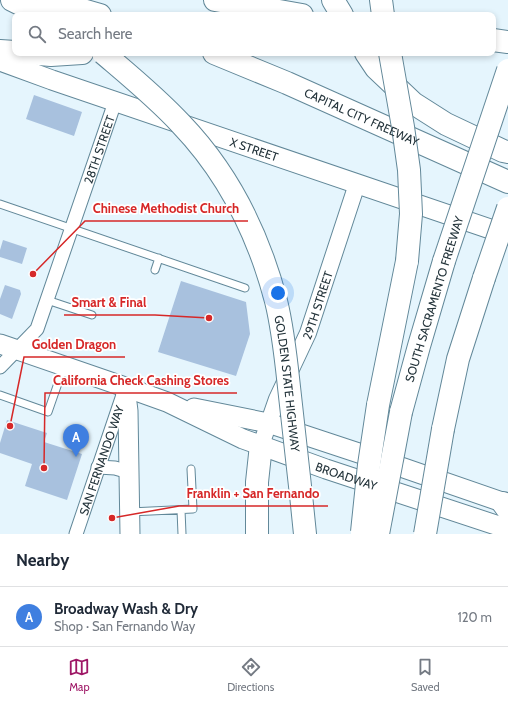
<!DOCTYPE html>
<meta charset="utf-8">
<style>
:root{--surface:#fff;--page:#f6f6f7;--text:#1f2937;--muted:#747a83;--line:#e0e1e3;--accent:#9e1665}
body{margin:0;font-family:Cabin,sans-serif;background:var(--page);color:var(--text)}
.you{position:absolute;left:278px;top:293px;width:14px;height:14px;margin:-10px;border:3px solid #fff;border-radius:50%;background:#1a73e8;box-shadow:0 0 0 6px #1a73e833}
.badge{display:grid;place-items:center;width:26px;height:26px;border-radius:50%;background:var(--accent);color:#fff;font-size:13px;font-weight:700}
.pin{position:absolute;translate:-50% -33px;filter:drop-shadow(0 1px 2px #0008)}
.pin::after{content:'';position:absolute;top:21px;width:14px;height:12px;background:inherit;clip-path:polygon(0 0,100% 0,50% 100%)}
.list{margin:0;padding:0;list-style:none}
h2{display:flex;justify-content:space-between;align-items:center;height:52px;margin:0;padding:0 16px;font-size:17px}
h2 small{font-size:13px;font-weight:400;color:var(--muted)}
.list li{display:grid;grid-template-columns:26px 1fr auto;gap:12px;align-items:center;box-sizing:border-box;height:60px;padding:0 16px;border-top:1px solid var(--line)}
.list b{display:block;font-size:15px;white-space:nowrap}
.list p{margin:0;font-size:13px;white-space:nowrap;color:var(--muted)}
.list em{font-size:13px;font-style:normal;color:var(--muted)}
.icon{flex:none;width:22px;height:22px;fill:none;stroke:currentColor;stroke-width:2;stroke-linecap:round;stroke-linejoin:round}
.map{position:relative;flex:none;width:508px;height:534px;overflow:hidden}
.search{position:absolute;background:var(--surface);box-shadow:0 2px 6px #0003;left:12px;right:12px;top:12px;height:44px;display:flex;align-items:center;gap:10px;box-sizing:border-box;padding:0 14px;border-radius:8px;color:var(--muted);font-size:15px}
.sheet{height:112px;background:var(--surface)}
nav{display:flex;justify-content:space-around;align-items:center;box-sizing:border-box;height:56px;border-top:1px solid var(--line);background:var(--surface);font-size:11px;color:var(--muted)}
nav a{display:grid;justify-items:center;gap:2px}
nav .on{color:var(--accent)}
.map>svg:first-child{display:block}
.building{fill:#a8c1de}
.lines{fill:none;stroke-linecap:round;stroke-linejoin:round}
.service-casing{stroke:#628899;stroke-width:9}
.minor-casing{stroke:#628899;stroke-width:15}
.tertiary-casing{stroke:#628899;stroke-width:18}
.secondary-casing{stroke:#628899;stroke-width:21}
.motorway-casing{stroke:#628899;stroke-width:24}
.service{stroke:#fff;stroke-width:7}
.minor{stroke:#fff;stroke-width:13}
.tertiary{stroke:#fff;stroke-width:16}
.secondary{stroke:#fff;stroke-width:19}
.motorway{stroke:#fff;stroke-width:22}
.motorway-bridge-casing{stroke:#628899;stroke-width:24;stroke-linecap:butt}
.motorway-bridge{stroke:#fff;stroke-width:22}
.labels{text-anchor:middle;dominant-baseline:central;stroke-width:3.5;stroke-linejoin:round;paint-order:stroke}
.street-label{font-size:12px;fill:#23333a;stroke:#fff}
.leader{fill:none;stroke:#d62828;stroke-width:1.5}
.callout-dot{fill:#d62828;stroke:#fff;stroke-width:1.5}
.callout-label{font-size:13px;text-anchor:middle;font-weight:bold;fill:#d62828;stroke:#fff;stroke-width:3.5;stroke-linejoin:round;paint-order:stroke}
</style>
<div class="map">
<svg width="508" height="534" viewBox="0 0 508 534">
<rect width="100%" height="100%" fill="#e5f5fd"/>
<path class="building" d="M34,95L82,112L74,136L26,119Z
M3,240L27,248L22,264L0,257V250Z
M181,281L246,302L250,334L236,376L158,352Z
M5,285L20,290L21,294L12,319L0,314V299Z
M7,420L47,433L44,442L82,454L67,500L25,486L32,464L0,453V443Z"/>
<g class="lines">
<defs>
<path id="service" d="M0,204L245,288
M155,270L159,258
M47,300L92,315
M0,395L48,412L64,366
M181,510L182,534
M130,512L193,509L191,469"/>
<g id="minor">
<path id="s1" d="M0,367L37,329L115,102"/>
<path d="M98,467L115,468L129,472"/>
<path id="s2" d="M76,534L124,392"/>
</g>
<g id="tertiary">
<path id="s3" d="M261,445L277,399L308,333L357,184"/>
</g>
<g id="secondary">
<path id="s4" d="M0,61L52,80L508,235"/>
<path id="s5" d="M0,344L125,387L167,402L243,439L326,469L508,529"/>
<path d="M125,387L128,411L130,534"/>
<path d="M194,408L268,423L398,466L508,504"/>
</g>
<g id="motorway">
<path d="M12,0L42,15"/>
<path d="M47,0L100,15"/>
<path d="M215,0L302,15"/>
<path d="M333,0L342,15"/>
<path d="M381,0L383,15"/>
<path d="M493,40L508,42"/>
<path d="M0,51L15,52"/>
<path d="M27,53L51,55L82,53"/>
<path id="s6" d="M214,53L287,83L508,182"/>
<path d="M366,53L376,68L413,103L446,124L503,151L508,152"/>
<path d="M378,405L407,261"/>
<path d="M401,412L419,346L444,261"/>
<path d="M443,429L458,359L484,278"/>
<path d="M301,495L305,534"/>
<path d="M503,503L508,510"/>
<path d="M257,534V482L261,445"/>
</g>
</defs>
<use href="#service" class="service-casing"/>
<use href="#minor" class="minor-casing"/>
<use href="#tertiary" class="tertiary-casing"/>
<use href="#secondary" class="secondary-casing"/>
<use href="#motorway" class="motorway-casing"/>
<use href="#service" class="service"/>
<use href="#minor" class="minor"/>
<use href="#tertiary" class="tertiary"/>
<use href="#secondary" class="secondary"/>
<use href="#motorway" class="motorway"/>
<defs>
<g id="motorway-bridge">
<path id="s7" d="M103,53C130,76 157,98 181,124C228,173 259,236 276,301C283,329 286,359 289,387C293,423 297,459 301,495"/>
<path d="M390,53L403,127L409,170L411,214L407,261"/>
<path d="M444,261L508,70"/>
<path d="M484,278L508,208"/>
<path d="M362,532L369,465L378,405"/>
<path d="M378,534L401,412"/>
<path d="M425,534L443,429"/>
</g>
</defs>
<use href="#motorway-bridge" class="motorway-bridge-casing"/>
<use href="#motorway-bridge" class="motorway-bridge"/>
</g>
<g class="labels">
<g class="street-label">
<text stroke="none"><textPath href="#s6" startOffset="161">CAPITAL CITY FREEWAY</textPath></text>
<text stroke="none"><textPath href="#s4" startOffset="269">X STREET</textPath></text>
<text stroke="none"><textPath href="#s1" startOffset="243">28TH STREET</textPath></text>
<text transform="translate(434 299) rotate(-73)">SOUTH SACRAMENTO FREEWAY</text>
<text stroke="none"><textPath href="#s3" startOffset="151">29TH STREET</textPath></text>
<text stroke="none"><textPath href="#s7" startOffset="392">GOLDEN STATE HIGHWAY</textPath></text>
<text stroke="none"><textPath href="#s2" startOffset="78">SAN FERNANDO WAY</textPath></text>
<text stroke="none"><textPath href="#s5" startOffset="371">BROADWAY</textPath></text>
</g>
</g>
<path class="leader" d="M33 274L85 221H248M209 318L155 315H64M10 426L24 357H125M44 468L45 393H237M112 518L179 506H328"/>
<g class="callout-dot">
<circle cx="33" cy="274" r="4"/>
<circle cx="209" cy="318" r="4"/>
<circle cx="10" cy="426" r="4"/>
<circle cx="44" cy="468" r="4"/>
<circle cx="112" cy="518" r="4"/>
</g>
<g class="callout-label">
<text x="166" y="213">Chinese Methodist Church</text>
<text x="109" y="307">Smart &amp; Final</text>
<text x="74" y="349">Golden Dragon</text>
<text x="141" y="385">California Check Cashing Stores</text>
<text x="253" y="498">Franklin + San Fernando</text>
</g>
</svg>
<div class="you"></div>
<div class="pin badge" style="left:76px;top:457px;background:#3f7fe0">A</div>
<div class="search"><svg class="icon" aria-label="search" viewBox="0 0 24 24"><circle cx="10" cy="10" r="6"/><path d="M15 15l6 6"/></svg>Search here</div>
</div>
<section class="sheet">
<h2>Nearby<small></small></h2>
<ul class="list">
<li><span class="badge" style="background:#3f7fe0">A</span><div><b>Broadway Wash &amp; Dry</b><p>Shop · San Fernando Way</p></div><em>120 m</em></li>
</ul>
</section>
<nav>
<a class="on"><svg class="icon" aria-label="map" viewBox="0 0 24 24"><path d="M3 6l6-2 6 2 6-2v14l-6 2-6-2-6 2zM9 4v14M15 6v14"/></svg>Map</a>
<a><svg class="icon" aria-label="directions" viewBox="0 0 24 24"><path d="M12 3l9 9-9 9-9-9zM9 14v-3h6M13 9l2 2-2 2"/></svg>Directions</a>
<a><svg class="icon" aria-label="saved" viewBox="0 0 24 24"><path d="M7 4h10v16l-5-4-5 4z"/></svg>Saved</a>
</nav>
